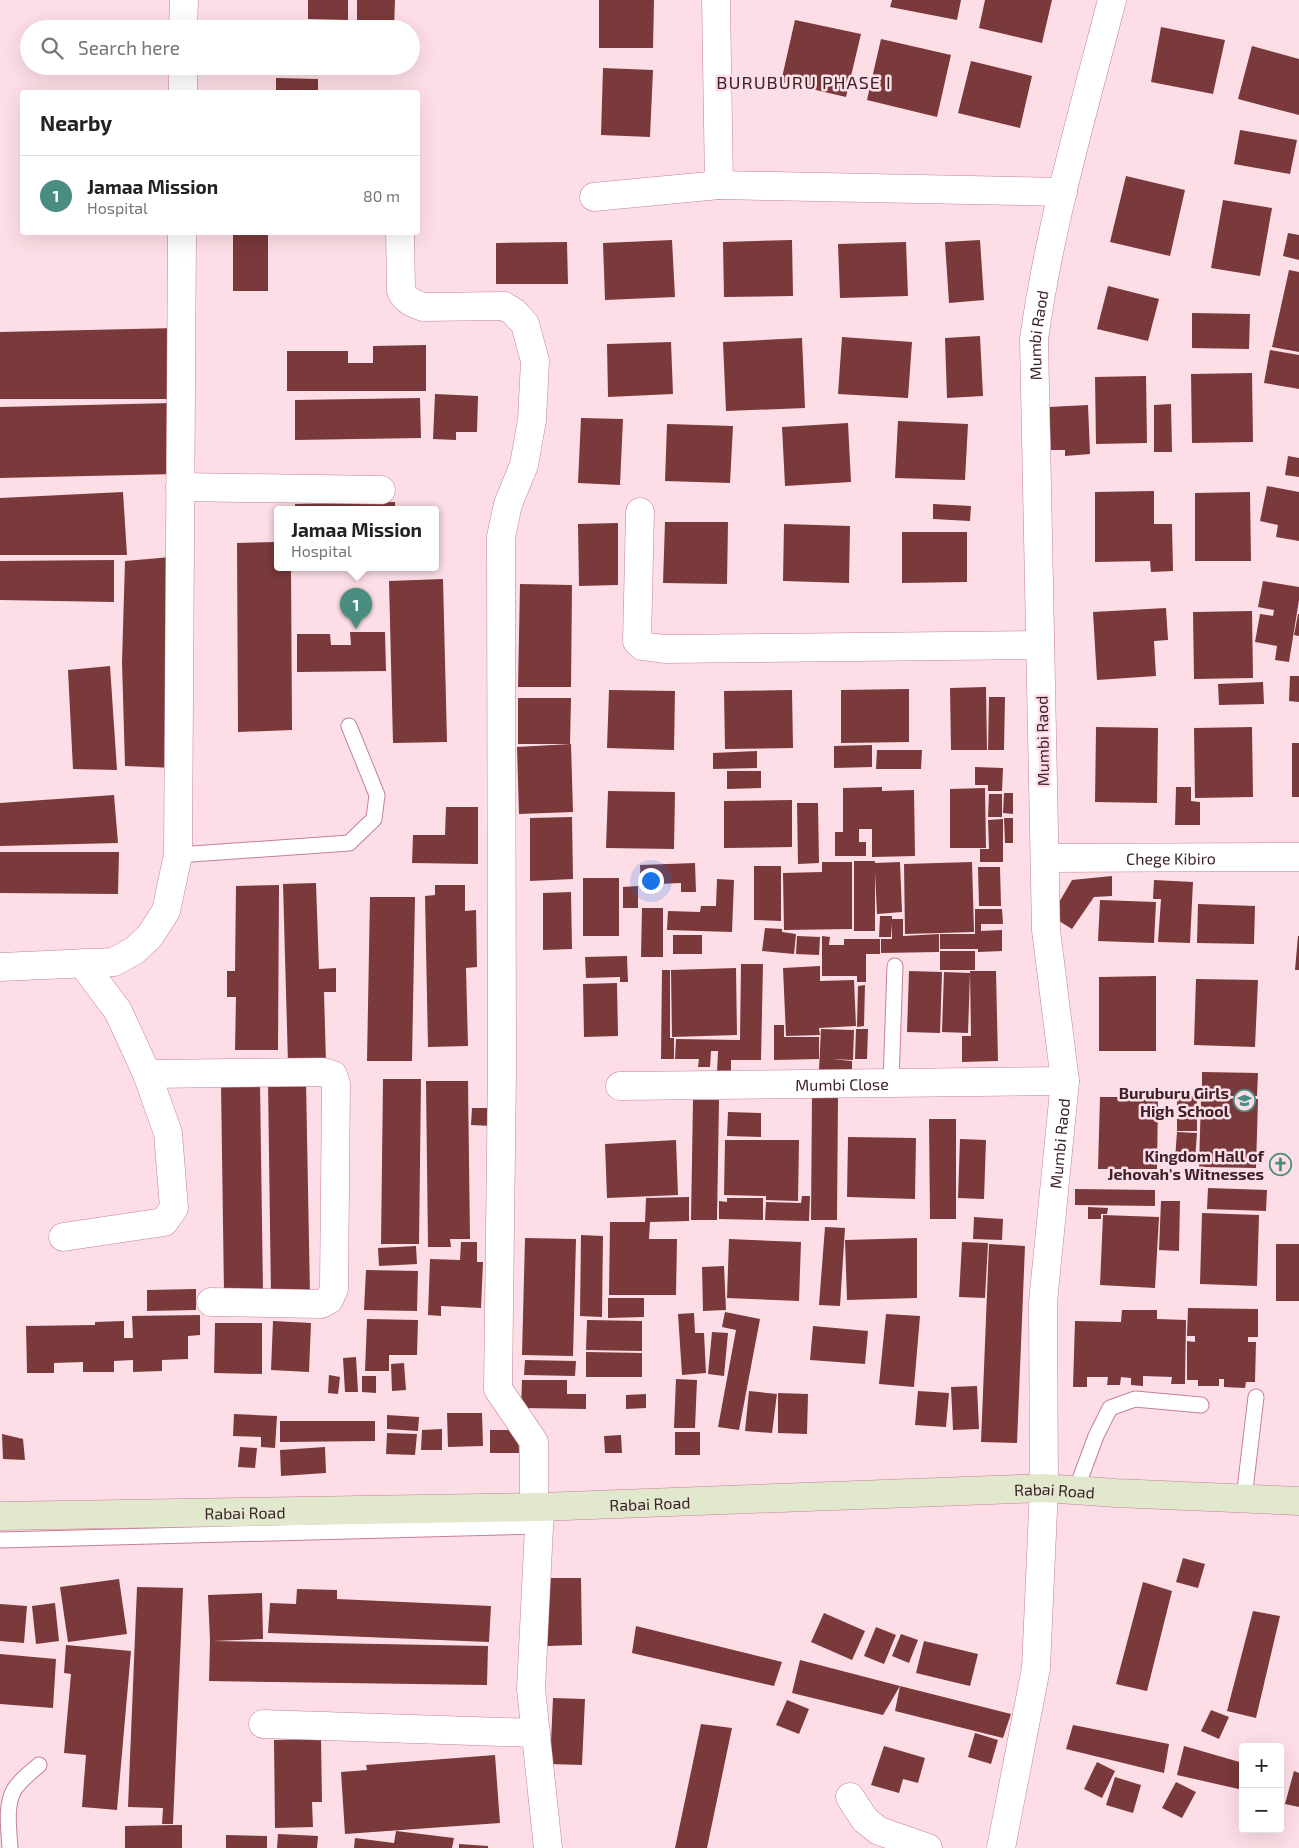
<!DOCTYPE html>
<meta charset="utf-8">
<style>
:root{--surface:#fff;--page:#f6f6f6;--text:#222;--muted:#767676;--line:#e0e0e0;--accent:#498d81}
body{margin:0;font-family:"Exo 2",sans-serif;background:var(--page);color:var(--text)}
.controls{position:absolute;right:15px;bottom:15px;display:grid;overflow:hidden;border-radius:5px;box-shadow:0 5px 20px #0002}
.controls button{width:45px;height:45px;display:grid;place-items:center;padding:0;border:0;border-bottom:1px solid var(--line);background:var(--surface);color:var(--text);font:25px sans-serif}
.you{position:absolute;left:650px;top:880px;width:18px;height:18px;margin:-12px;border:4px solid #fff;border-radius:50%;background:#1a73e8;box-shadow:0 0 0 8px #1a73e833}
.badge{display:grid;place-items:center;width:32px;height:32px;border-radius:50%;background:var(--accent);color:#fff;font-size:16px;font-weight:700}
.pin{position:absolute;translate:-50% -41px;filter:drop-shadow(0 1px 2px #0008)}
.pin::after{content:'';position:absolute;top:26px;width:18px;height:15px;background:inherit;clip-path:polygon(0 0,100% 0,50% 100%)}
.popup{position:absolute;left:274px;top:506px;width:165px;height:65px;box-sizing:border-box;display:grid;place-content:center;border-radius:5px;background:var(--surface);filter:drop-shadow(0 1px 4px #0005);font-size:16px;white-space:nowrap;color:var(--muted)}
.popup b{font-size:19px;color:var(--text)}
.popup::after{content:'';position:absolute;left:50%;top:100%;margin-left:-10px;border:10px solid transparent;border-top-color:var(--surface)}
.list{margin:0;padding:0;list-style:none}
h2{display:flex;justify-content:space-between;align-items:center;height:65px;margin:0;padding:0 20px;font-size:21px}
h2 small{font-size:16px;font-weight:400;color:var(--muted)}
.list li{display:grid;grid-template-columns:32px 1fr auto;gap:15px;align-items:center;box-sizing:border-box;height:80px;padding:0 20px;border-top:1px solid var(--line)}
.list b{display:block;font-size:19px;white-space:nowrap}
.list p{margin:0;font-size:16px;white-space:nowrap;color:var(--muted)}
.list em{font-size:16px;font-style:normal;color:var(--muted)}
.icon{flex:none;width:28px;height:28px;fill:none;stroke:currentColor;stroke-width:2;stroke-linecap:round;stroke-linejoin:round}
.map{position:relative;flex:none;width:1299px;height:1848px;overflow:hidden}
.search{position:absolute;background:var(--surface);box-shadow:0 5px 20px #0002;left:20px;top:20px;width:400px;height:55px;display:flex;align-items:center;gap:12px;box-sizing:border-box;padding:0 18px;border-radius:28px;color:var(--muted);font-size:19px}
.panel{position:absolute;background:var(--surface);box-shadow:0 5px 20px #0002;left:20px;top:90px;width:400px;height:145px;border-radius:5px}
.map>svg:first-child{display:block}
.building{fill:#7a393a}
.lines{fill:none;stroke-linecap:round;stroke-linejoin:round}
.service-casing{stroke:#c58094;stroke-width:17}
.minor-casing{stroke:#c58094;stroke-width:29}
.secondary-casing{stroke:#c58094;stroke-width:29}
.service{stroke:#fff;stroke-width:15}
.minor{stroke:#fff;stroke-width:28}
.secondary{stroke:#e1e8ce;stroke-width:28}
.labels{text-anchor:middle;dominant-baseline:central;stroke-width:5;stroke-linejoin:round;paint-order:stroke}
.street-label{font-size:16px;fill:#3e222a;stroke:#fddee6}
.poi-label{font-size:16px;font-weight:bold;fill:#3e222a;stroke:#fddee6;text-anchor:end}
.neighbourhood-label{font-size:18px;letter-spacing:1px;fill:#3e222a;stroke:#fddee6}
</style>
<div class="map">
<svg width="1299" height="1848" viewBox="0 0 1299 1848">
<rect width="100%" height="100%" fill="#fddee6"/>
<path class="building" d="M308,0H348V20L308,19Z
M357,0H395L394,29H357Z
M599,0H654L653,48H599Z
M892,0H961L957,20L890,7Z
M985,0H1052L1042,43L979,28Z
M795,20L861,34L846,97L781,82Z
M1161,27L1225,40L1213,94L1151,82Z
M881,39L951,55L937,117L867,100Z
M1252,46L1299,59V115L1238,99Z
M971,61L1032,76L1020,128L958,113Z
M603,68L653,70L650,137L601,135Z
M276,78L318,79V92H276Z
M1240,130L1297,140L1290,174L1234,164Z
M1126,176L1185,190L1170,256L1110,242Z
M1223,200L1272,208L1260,276L1211,268Z
M233,232H268V291H233Z
M1288,233L1299,235V260L1283,256Z
M672,240L675,297L605,300L603,243Z
M792,240L793,296L724,297L723,242Z
M980,240L984,300L949,303L945,242Z
M567,242L568,284H496V243Z
M906,242L908,296L840,298L838,244Z
M1289,270L1299,272V352L1272,347Z
M1108,286L1159,299L1148,341L1097,329Z
M1192,313L1250,314L1249,349L1192,348Z
M176,328L174,399H0V332Z
M980,336L983,396L947,398L945,338Z
M842,337L912,342L908,398L838,394Z
M802,338L805,408L726,411L723,342Z
M671,342L673,394L608,397L607,344Z
M426,345V391H287V351H348V363H373V346Z
M1270,350L1299,355V389L1264,383Z
M1252,373L1253,442L1192,443L1191,374Z
M1146,376L1147,443L1096,444L1095,377Z
M435,394L478,396L477,432H456V440L433,439Z
M420,398L421,438L295,440V400Z
M172,403L176,474L0,478V407Z
M1171,404L1172,452H1154V405Z
M1088,405L1090,454L1065,456V450H1051L1049,407Z
M581,418L623,419L620,485L578,483Z
M898,421L968,424L965,480L895,478Z
M848,423L851,482L785,486L782,427Z
M667,424L733,426L730,483L665,481Z
M1288,456L1299,458V477L1285,475Z
M1267,486L1299,492V541L1276,537L1278,525L1260,521Z
M1154,491V524H1172L1173,571L1151,572L1150,561L1095,562V492Z
M123,492L127,555H0V498Z
M1250,492L1251,561H1195V493Z
M395,502V510H295V504Z
M933,504L971,506L970,521L933,519Z
M665,522H728L727,584L663,583Z
M618,523V585L579,586L578,524Z
M784,524L850,526L849,583L783,581Z
M902,532H967V582L902,583Z
M277,542V568H291L292,730L238,732L237,543Z
M171,557L175,768L125,766L122,662L125,561Z
M114,560V602L0,600V561Z
M443,579L447,742L393,743L389,581Z
M1263,581L1299,587V600L1289,662L1275,660L1277,646L1255,642L1260,614L1273,616L1274,610L1258,607Z
M520,584L572,585L571,687H518Z
M1166,608L1168,640L1154,641L1156,676L1097,680L1093,612Z
M1252,611L1253,678L1194,679L1193,612Z
M1298,614H1299V636L1294,635Z
M350,632H385L386,671L297,672V634H330L331,645H351Z
M110,666L117,770L73,769L68,670Z
M1290,676H1299V702L1289,701Z
M1263,682L1264,704L1219,705L1218,684Z
M986,687L987,750H951L950,688Z
M909,689V742L841,743V690Z
M609,690L675,691L674,750L607,748Z
M792,690L793,748L725,749L724,691Z
M989,697H1005L1004,750H988Z
M518,698H571L570,744H518Z
M1096,727L1158,728L1157,803L1095,802Z
M1252,727L1253,797L1195,798L1194,728Z
M1292,743H1299V797H1292Z
M571,744L573,812L519,814L517,747Z
M872,745V767L834,768V746Z
M877,750H922L921,769H876Z
M757,751V768L713,769V753Z
M975,767L1003,768L1002,791H988V785H975Z
M727,771H761V788L727,789Z
M882,787V791L914,790L915,856L872,857V829H859V842H866V856H835V832H843V788Z
M1176,787H1191V801L1200,802V825H1175Z
M985,788L986,848H950V789Z
M608,791L675,792L674,849L606,848Z
M1004,793H1013V814L1003,813Z
M989,794H1002V817H988Z
M114,795L118,843L0,846V803Z
M792,800V847L724,848V801Z
M797,803H818L819,863L798,864Z
M446,807H478V864L412,863L413,835H445Z
M572,817L573,879L530,881V818Z
M1004,818H1013V843H1005Z
M1003,819V862H980V849H989L988,820Z
M0,852H119L118,894L0,893Z
M854,861H875V863L900,862L902,912L877,914L875,873V931H854Z
M822,862H852V929L784,930L783,873L822,872Z
M972,862L974,932L905,934L904,864Z
M695,863L696,892H681V883L659,884V889H641L640,865Z
M754,866H781V921L754,920Z
M978,867H1000L1001,906H979Z
M1112,876V896L1094,897L1072,929L1051,916L1072,880Z
M583,878H619V936H583Z
M717,879L734,880L732,932L667,930L668,911L700,912L701,906H716Z
M1154,880L1193,882L1190,943L1158,942L1161,899H1153Z
M316,883L319,969L336,968V992H324L326,1063L288,1064L283,884Z
M279,885L278,1050H235L236,997H227V971H235L236,886Z
M435,885H465V911L476,910L477,967L466,968L468,1046L428,1047L425,896L435,895Z
M638,886V908H623V887Z
M571,892L572,949L543,950V893Z
M370,897H415L412,1061H367Z
M1100,900L1156,902L1154,943L1098,941Z
M1198,904L1255,906L1254,944L1197,943Z
M642,908H663V957H641Z
M975,909H1002L1003,924H981V931L1002,930V951L978,952V949H940V934H975Z
M880,916H892V919H903V936L939,934V952L881,953V939H892V923L891,937H879Z
M765,928L782,929V932L796,934L794,954L762,951Z
M673,935H702V954H673Z
M797,936L820,937L819,955L796,954Z
M822,936L830,937L829,945H844V939H880V954H866V982H857V976H822Z
M1298,936H1299V970H1295Z
M940,951H975V970H940Z
M627,956L628,982H620V977L586,978L585,957Z
M741,964H763L761,1060H731V1075L717,1074L718,1051H711L710,1067H698L699,1059H675L676,1039L740,1040Z
M820,966V981L854,980L856,1026L819,1028L820,1035L786,1036L783,968Z
M736,968L737,1035L672,1037L671,970Z
M662,970H670V1038H674V1059H661Z
M909,971L942,972L940,1033L907,1032Z
M970,971H996L998,1061L962,1062V1036H971Z
M944,972L970,973L968,1033L942,1032Z
M1156,976V1051H1099V977Z
M1196,979L1258,980L1255,1047L1194,1045Z
M617,983L618,1036L584,1037L583,984Z
M865,985L864,1026L857,1027L858,986Z
M774,1025H784V1037H819V1059L774,1060Z
M821,1029L854,1030L853,1060L832,1059L852,1061V1072L819,1070Z
M856,1029H868L867,1059H855Z
M1202,1072L1258,1073L1257,1096H1202Z
M383,1079H421L419,1244H381Z
M306,1081L310,1295L271,1296L268,1082Z
M426,1081H468L470,1239H450L451,1247H428Z
M260,1083L263,1292L224,1293L221,1084Z
M812,1095H838L837,1220H811Z
M1177,1096H1197V1131H1177Z
M1100,1097H1158L1157,1169H1098Z
M1201,1098L1258,1099L1256,1168L1199,1167Z
M693,1100H719L717,1220H691Z
M472,1108H493L492,1126L471,1125Z
M728,1112L761,1113V1137L727,1136Z
M929,1119H956V1219H930Z
M1177,1132L1197,1133L1195,1160L1175,1159Z
M848,1137L916,1138L915,1199L847,1197Z
M960,1139L986,1140L984,1199L958,1198Z
M676,1140L678,1195L607,1198L605,1144Z
M725,1140H799L798,1201L766,1200V1196L724,1195Z
M1208,1188L1267,1190L1266,1211L1207,1209Z
M1075,1189L1155,1190V1206L1075,1205Z
M802,1196H810L809,1221L765,1220L766,1202L801,1203Z
M689,1197V1221L650,1222L649,1239H677L676,1295H609L610,1222H645L646,1198Z
M727,1198H763V1220L719,1219V1201L727,1202Z
M1161,1201H1180L1179,1251L1159,1250Z
M1088,1207L1108,1208L1107,1214H1101V1219H1088Z
M1202,1213L1259,1215L1257,1286L1200,1284Z
M1103,1215L1159,1217L1155,1288L1100,1285Z
M974,1217L1003,1219L1002,1240L973,1239Z
M825,1227L845,1228L840,1306L819,1305Z
M581,1235L603,1236L602,1317L580,1316Z
M525,1238L576,1239L573,1356L522,1355Z
M917,1238V1298L847,1300L845,1240Z
M729,1239L801,1242L799,1301L727,1298Z
M461,1242H477V1262H483L481,1308L441,1306V1316L428,1315L430,1259L460,1260Z
M962,1242L988,1243L985,1298L959,1297Z
M989,1244L1025,1246L1017,1443L981,1442Z
M1276,1244H1299V1301H1276Z
M416,1246L417,1264L379,1266L378,1248Z
M724,1266L726,1310L703,1311L702,1267Z
M366,1270L418,1271L417,1311L364,1310Z
M196,1289V1310L147,1311V1290Z
M608,1298H644V1317L608,1318Z
M1188,1308L1258,1309V1337H1248V1342H1256L1255,1382H1246L1245,1388L1224,1387V1379H1219V1386H1198V1380H1187V1341L1195,1342V1336H1187Z
M1122,1310H1157V1319L1186,1320L1185,1384H1171L1172,1377L1143,1376V1386L1131,1385V1378L1121,1377L1120,1385H1107L1108,1377H1087V1387H1073L1075,1321L1121,1322Z
M725,1312L760,1319L739,1430L718,1427L736,1330L722,1327Z
M694,1313L695,1333H704L706,1373L682,1375L678,1314Z
M886,1314L920,1316L914,1387L879,1384Z
M200,1315V1335L188,1336V1359L162,1360V1371L133,1372V1360L114,1361V1372H83V1362L54,1363V1373H27L26,1326L95,1325V1322L124,1321V1338H133L132,1316Z
M367,1319L418,1320L417,1355H389V1371H365Z
M587,1320L642,1321V1351L586,1350Z
M273,1321L311,1323L309,1372L271,1370Z
M215,1323H262V1374L214,1373Z
M813,1326L868,1331L865,1364L810,1360Z
M712,1332L728,1333L724,1376L708,1374Z
M586,1352L642,1353V1377H586Z
M356,1357L358,1392H345L343,1358Z
M525,1360L576,1361L575,1376L524,1375Z
M404,1363L406,1390L392,1391L391,1364Z
M329,1375L340,1377L338,1394L328,1393Z
M362,1376H376V1393L362,1392Z
M676,1379L697,1380L695,1428H674Z
M522,1380H567V1394H586V1409L521,1408Z
M977,1386L979,1429L953,1430L951,1387Z
M749,1391L777,1394L772,1433L745,1431Z
M918,1391L949,1393L946,1427L915,1425Z
M778,1393L808,1394L807,1434L778,1433Z
M646,1394V1408L626,1409V1395Z
M447,1413H482L483,1446L448,1447Z
M234,1414L277,1416L275,1448L261,1447V1437L233,1436Z
M387,1415L419,1417L418,1431L387,1429Z
M280,1421H375V1441L280,1442Z
M442,1429V1450H421L422,1430Z
M490,1430H518L519,1453H490Z
M675,1432H700V1455H675Z
M387,1433L417,1434L415,1455L386,1454Z
M2,1434L23,1439L25,1460L3,1459Z
M621,1435L622,1453H605L604,1436Z
M240,1447L257,1448L255,1468L238,1467Z
M325,1447L326,1473L281,1476L280,1450Z
M1183,1558L1205,1564L1198,1588L1176,1582Z
M546,1578H581L582,1645L547,1646Z
M119,1579L127,1634L68,1642L60,1587Z
M1143,1582L1172,1591L1147,1691L1116,1684Z
M137,1587L183,1588L173,1824H162L163,1808L128,1807Z
M297,1589L337,1590V1599L491,1606L489,1642L268,1633L270,1603L296,1604Z
M262,1593L263,1639L213,1641L488,1646L487,1685L209,1681L210,1640L208,1595Z
M55,1603L59,1641L36,1644L32,1606Z
M0,1604L27,1606L24,1643L0,1641Z
M1253,1611L1280,1616L1256,1718L1227,1711Z
M824,1613L865,1631L852,1660L811,1642Z
M636,1626L782,1662L774,1686L632,1653Z
M876,1627L896,1635L884,1664L864,1656Z
M901,1634L918,1640L909,1663L892,1656Z
M924,1641L978,1654L970,1686L916,1673Z
M66,1645L131,1651L117,1810L82,1807L86,1755L64,1753L71,1674L64,1673Z
M0,1654L56,1659L53,1708L0,1704Z
M800,1660L900,1686L1011,1714L1003,1738L895,1711L900,1686L883,1715L792,1693Z
M553,1698L585,1699L582,1765L550,1764Z
M787,1700L809,1709L799,1734L776,1725Z
M1211,1710L1229,1717L1219,1739L1201,1731Z
M701,1724L732,1728L707,1848H675Z
M1073,1725L1169,1744L1164,1773L1066,1749Z
M975,1733L998,1740L991,1764L968,1757Z
M321,1739L322,1802H312L313,1827L275,1828L274,1740Z
M884,1746L925,1758L918,1783L903,1779L899,1793L871,1785Z
M1184,1746L1243,1763V1790L1177,1775Z
M495,1755L500,1823L345,1834L341,1772L367,1770L366,1765Z
M1097,1762L1115,1771L1102,1798L1084,1789Z
M1294,1771L1299,1773V1807L1285,1804Z
M1115,1777L1141,1785L1133,1813L1106,1805Z
M1176,1782L1196,1792L1182,1818L1162,1808Z
M173,1825H182V1848H125V1826Z
M396,1831L454,1838L452,1848H354L355,1838L394,1843Z
M278,1834L318,1836L317,1848H277Z
M226,1835L267,1836V1848H226Z
M459,1844L488,1846V1848H459Z"/>
<g class="lines">
<defs>
<path id="service" d="M178,855L349,843L374,819L377,795L349,726
M891,1083L895,966
M1076,1490L1096,1436L1110,1408L1135,1399L1201,1405
M1244,1498L1256,1397
M0,1540L539,1526
M10,1848C9,1830 5,1806 14,1790C20,1780 30,1773 39,1765"/>
<g id="minor">
<path d="M183,29L184,0"/>
<path d="M183,92V66"/>
<path d="M719,185L1063,192"/>
<path d="M594,197L719,185L716,0"/>
<path d="M400,232L401,291C406,301 413,303 423,307L504,306L514,312L525,324L535,361L532,420L524,465L508,504L501,537L502,1072L498,1389L534,1442V1507"/>
<path d="M180,487L381,490"/>
<path d="M640,512L637,641L642,646L664,649L1040,645"/>
<path id="s1" d="M1045,858L1299,857"/>
<path d="M0,967L114,962L135,950L150,936L166,911L178,855L182,232"/>
<path d="M147,1074L323,1072L333,1075L336,1084L334,1289L329,1300L321,1304L211,1302"/>
<path id="s2" d="M620,1086L1065,1081"/>
<path d="M63,1237L164,1222L174,1208L168,1133L147,1074L118,1011L82,963"/>
<path d="M540,1507L531,1689L548,1848"/>
<path d="M263,1724L536,1733"/>
<path d="M850,1797L865,1820L879,1831L928,1848"/>
<path id="s3" d="M1001,1848L1036,1668L1044,1488L1043,1302L1065,1081L1046,930L1034,339C1050,224 1083,112 1112,0"/>
</g>
<g id="secondary">
<path id="s4" d="M0,1516L540,1507L1044,1488L1116,1493L1299,1501"/>
</g>
</defs>
<use href="#service" class="service-casing"/>
<use href="#minor" class="minor-casing"/>
<use href="#secondary" class="secondary-casing"/>
<use href="#service" class="service"/>
<use href="#minor" class="minor"/>
<use href="#secondary" class="secondary"/>
</g>
<defs>
<symbol id="school-ring" viewBox="-11 -11 22 22"><circle r="9.5" fill="#fddee6" stroke="#498d81" stroke-width="1.5"/><path d="M0-5L7-2L0 1L-7-2ZM-4 1L0 2.5L4 1V4Q0 6-4 4Z" fill="#498d81"/></symbol>
<symbol id="church-ring" viewBox="-11 -11 22 22"><circle r="9.5" fill="#fddee6" stroke="#498d81" stroke-width="1.5"/><path d="M-1.2-6h2.4v3.5h3.3v2.4h-3.3V6h-2.4V-.1h-3.3v-2.4h3.3Z" fill="#498d81"/></symbol>
</defs>
<g fill-rule="evenodd">
<use href="#school-ring" x="1232" y="1088" width="25" height="25"/>
<use href="#church-ring" x="1268" y="1152" width="25" height="25"/>
</g>
<g class="labels">
<g class="street-label">
<text stroke="none"><textPath href="#s3" startOffset="1519">Mumbi Raod</textPath></text>
<text transform="translate(1042 741) rotate(-91)">Mumbi Raod</text>
<text stroke="none"><textPath href="#s1" startOffset="126">Chege Kibiro</textPath></text>
<text stroke="none"><textPath href="#s2" startOffset="222">Mumbi Close</textPath></text>
<text stroke="none"><textPath href="#s3" startOffset="709">Mumbi Raod</textPath></text>
<text stroke="none"><textPath href="#s4" startOffset="1055">Rabai Road</textPath></text>
<text stroke="none"><textPath href="#s4" startOffset="650">Rabai Road</textPath></text>
<text stroke="none"><textPath href="#s4" startOffset="245">Rabai Road</textPath></text>
</g>
<g class="poi-label">
<text x="1229" y="1092">Buruburu Girls<tspan x="1229" dy="18">High School</tspan></text>
<text x="1264" y="1155">Kingdom Hall of<tspan x="1264" dy="18">Jehovah's Witnesses</tspan></text>
</g>
<g class="neighbourhood-label">
<text x="804" y="82">BURUBURU PHASE I</text>
</g>
</g>
</svg>
<div class="controls">
<button>+</button>
<button>−</button>
</div>
<div class="you"></div>
<div class="pin badge" style="left:356px;top:629px">1</div>
<div class="popup"><b>Jamaa Mission</b>Hospital</div>
<div class="search"><svg class="icon" aria-label="search" viewBox="0 0 24 24"><circle cx="10" cy="10" r="6"/><path d="M15 15l6 6"/></svg>Search here</div>
<section class="panel">
<h2>Nearby<small></small></h2>
<ul class="list">
<li><span class="badge">1</span><div><b>Jamaa Mission</b><p>Hospital</p></div><em>80 m</em></li>
</ul>
</section>
</div>
